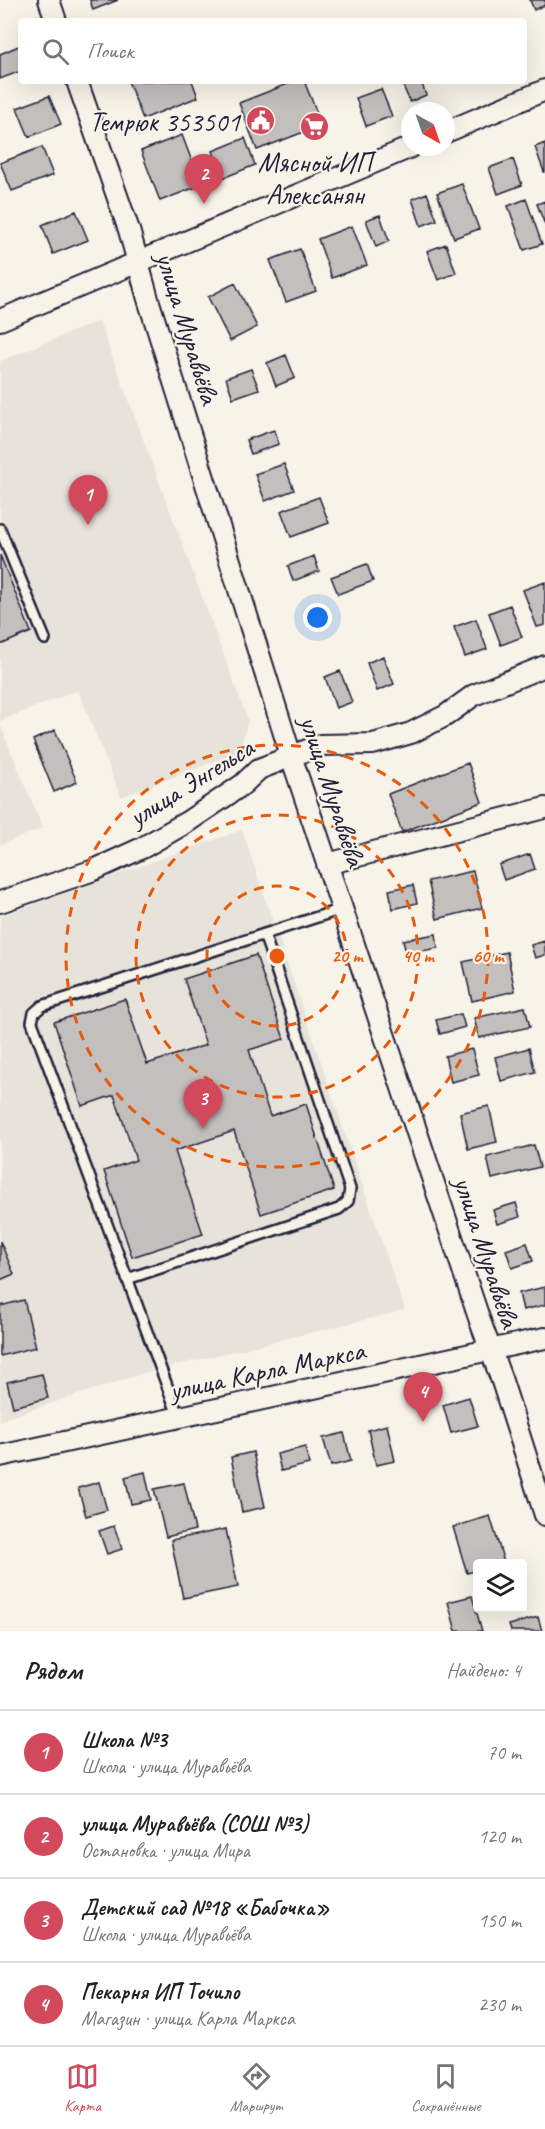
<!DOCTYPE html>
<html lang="ru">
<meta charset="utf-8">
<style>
:root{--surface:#fff;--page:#f2f2f2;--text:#222;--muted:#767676;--line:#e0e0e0;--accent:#d1495b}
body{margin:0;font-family:Caveat,sans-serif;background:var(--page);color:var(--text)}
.controls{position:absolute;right:18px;bottom:18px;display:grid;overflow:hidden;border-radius:6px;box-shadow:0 6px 24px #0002}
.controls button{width:54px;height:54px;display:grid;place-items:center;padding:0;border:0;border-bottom:2px solid var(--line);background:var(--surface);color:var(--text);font:30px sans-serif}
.compass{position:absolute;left:401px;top:102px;width:54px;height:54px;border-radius:50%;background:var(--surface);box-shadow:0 6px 24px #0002;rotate:140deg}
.you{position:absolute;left:318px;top:618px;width:21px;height:21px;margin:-15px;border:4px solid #fff;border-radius:50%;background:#1a73e8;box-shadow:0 0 0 9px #1a73e833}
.badge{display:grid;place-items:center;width:39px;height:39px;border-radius:50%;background:var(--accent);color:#fff;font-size:20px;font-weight:700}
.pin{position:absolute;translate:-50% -50px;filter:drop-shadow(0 2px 3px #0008)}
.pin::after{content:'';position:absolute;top:32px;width:21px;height:18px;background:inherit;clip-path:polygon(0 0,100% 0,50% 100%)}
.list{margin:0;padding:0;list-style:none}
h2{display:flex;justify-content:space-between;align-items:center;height:78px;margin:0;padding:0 24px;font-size:26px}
h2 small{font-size:20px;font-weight:400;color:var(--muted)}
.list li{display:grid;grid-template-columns:39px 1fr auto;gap:18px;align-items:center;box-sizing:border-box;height:84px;padding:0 24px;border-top:2px solid var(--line)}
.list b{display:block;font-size:22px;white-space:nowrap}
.list p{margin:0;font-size:20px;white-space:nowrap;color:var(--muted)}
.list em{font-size:20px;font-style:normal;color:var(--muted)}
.icon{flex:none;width:33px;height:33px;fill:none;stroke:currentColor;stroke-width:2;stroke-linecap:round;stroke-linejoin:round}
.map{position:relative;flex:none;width:545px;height:1631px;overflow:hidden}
.search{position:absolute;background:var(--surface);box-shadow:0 6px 24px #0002;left:18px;right:18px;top:18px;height:66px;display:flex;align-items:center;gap:15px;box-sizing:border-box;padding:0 21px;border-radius:6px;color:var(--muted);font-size:22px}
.sheet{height:414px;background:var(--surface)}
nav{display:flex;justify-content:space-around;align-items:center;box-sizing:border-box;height:84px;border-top:2px solid var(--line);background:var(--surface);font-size:16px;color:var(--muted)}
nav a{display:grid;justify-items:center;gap:3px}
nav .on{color:var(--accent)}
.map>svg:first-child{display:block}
.built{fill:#e7e3db}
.building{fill:#c2bfbd;stroke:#22223b;stroke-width:1.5}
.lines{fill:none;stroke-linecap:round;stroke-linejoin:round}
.service-casing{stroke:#22223b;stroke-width:14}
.minor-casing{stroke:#22223b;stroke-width:24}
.service{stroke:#f7f3e8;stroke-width:9}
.minor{stroke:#f7f3e8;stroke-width:20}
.ring{fill:none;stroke:#e8590c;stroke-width:3;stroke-dasharray:10 8}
.labels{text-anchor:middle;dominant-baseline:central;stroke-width:4.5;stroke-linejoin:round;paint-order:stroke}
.poi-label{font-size:28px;fill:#22223b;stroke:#f7f3e8;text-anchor:end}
.street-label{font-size:28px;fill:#22223b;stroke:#f7f3e8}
.centre{fill:#e8590c;stroke:#f7f3e8;stroke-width:3}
.ring-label{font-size:18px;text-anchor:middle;font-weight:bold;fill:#e8590c;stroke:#f7f3e8;stroke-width:4.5;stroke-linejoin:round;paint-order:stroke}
</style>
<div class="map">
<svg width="545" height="1631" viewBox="0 0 545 1631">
<rect width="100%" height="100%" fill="#f7f3e8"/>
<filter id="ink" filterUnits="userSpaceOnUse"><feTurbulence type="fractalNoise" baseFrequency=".0167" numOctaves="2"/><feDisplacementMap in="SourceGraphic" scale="12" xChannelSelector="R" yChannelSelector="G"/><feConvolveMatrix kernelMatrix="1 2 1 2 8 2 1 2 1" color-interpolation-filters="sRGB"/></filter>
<g filter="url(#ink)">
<path class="built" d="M99,321L248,720L239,752L121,797L78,690L0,721V361Z
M0,725L43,828L0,845Z
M242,830L405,1310L148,1372L0,1420V916Z"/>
<path class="building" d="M90,0H118L93,10Z
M530,0H545V5L534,10Z
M21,45V71L0,79V54Z
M128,81H192L198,97L143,119Z
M295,81H304L322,125L257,150L239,103Z
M401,81H421L426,95L410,102Z
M381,89L392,116L366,126L356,98Z
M49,96L61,124L29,137L17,108Z
M182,135L201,185L160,201L141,151Z
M245,138L255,165L223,178L213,151Z
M545,143V172H544L535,147Z
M42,147L53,175L12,191L0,163Z
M513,159L522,185L498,194L489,168Z
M462,184L479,229L454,238L437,193Z
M427,193L437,220L421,226L412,199Z
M526,199L542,244L524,250L508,206Z
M545,201V225L537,204Z
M76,211L88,240L53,254L42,225Z
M380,215L389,241L376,247L366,220Z
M352,226L367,265L332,278L318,239Z
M446,244L456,273L438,280L427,251Z
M300,249L316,291L286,302L270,260Z
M235,283L257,327L230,341L208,297Z
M286,355L295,378L276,386L267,363Z
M251,369L259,389L233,398L226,378Z
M274,430L279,444L251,454L246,440Z
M284,464L294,490L265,501L255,474Z
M319,497L329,523L291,537L281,511Z
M0,555L31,632L0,645Z
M314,556L319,571L293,581L288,566Z
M367,564L373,581L338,594L331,577Z
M545,582V625L537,627L523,590Z
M510,605L522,637L501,645L489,613Z
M476,619L487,649L465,657L454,627Z
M383,656L394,684L377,691L367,663Z
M340,671L352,702L336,708L325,677Z
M55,730L77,782L54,792L33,740Z
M468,763L482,802L402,832L388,794Z
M530,854L535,869L504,880L499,865Z
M473,871L482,908L437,919L428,881Z
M413,885L417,903L393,909L389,890Z
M436,934L438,948L406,954L403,940Z
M545,941V955L535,958L531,945Z
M507,952L515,991L472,1001L463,962Z
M256,955L284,1039L249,1050L270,1116L306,1104L334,1190L261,1214L234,1131L175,1151L203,1234L132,1257L104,1171L136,1160L114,1095L82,1106L54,1022L125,999L147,1064L206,1045L184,979Z
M525,1007L530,1027L479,1038L474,1018Z
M461,1014L465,1027L440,1034L436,1020Z
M529,1048L535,1072L501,1081L495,1057Z
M472,1049L479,1075L451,1082L445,1056Z
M489,1106L497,1142L468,1149L460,1113Z
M534,1145L540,1167L492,1179L487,1157Z
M516,1203L520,1217L497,1224L493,1210Z
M0,1241L14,1274L0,1280Z
M527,1243L533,1261L512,1268L506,1250Z
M545,1287V1305L523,1310L519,1293Z
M24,1300L36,1347L0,1356V1306Z
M42,1374L48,1398L13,1407L7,1382Z
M469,1397L478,1426L451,1433L443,1405Z
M387,1425L395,1461L376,1465L368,1430Z
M344,1433L351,1461L331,1466L323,1438Z
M305,1447L309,1464L281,1471L277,1454Z
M253,1452L265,1507L242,1512L231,1457Z
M145,1472L151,1500L131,1504L125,1477Z
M99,1482L107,1510L86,1516L78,1488Z
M184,1483L195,1530L166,1537L154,1489Z
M490,1516L504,1562L478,1564V1570L467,1573L453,1527Z
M114,1526L122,1549L107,1554L99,1531Z
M226,1529L238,1587L183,1598L171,1540Z
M472,1596L482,1631H456L448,1602Z
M538,1617L542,1631H511L509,1625Z"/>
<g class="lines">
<defs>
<path id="service" d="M0,529L45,639
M127,1279L339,1209L348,1201L350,1189L264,934
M179,1418L32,1022L34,1013L42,1006L342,909"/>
<path id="minor" d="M49,0L56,21
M77,81L129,230L148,299L291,756L480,1321L502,1381L545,1515
M446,132L545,90
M0,320L411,147
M327,864L545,808
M0,902L94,870L142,848L187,822L242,785L259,769L320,745L373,744L411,733L445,716L474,695L545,666
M0,1456L545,1338"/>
</defs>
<use href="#service" class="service-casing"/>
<use href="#minor" class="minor-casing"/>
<use href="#service" class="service"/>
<use href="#minor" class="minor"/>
</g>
</g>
<g class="ring">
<circle cx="277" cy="956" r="70"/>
<circle cx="277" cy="956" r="141"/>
<circle cx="277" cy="956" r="211"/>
</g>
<defs>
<symbol id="civic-disc" viewBox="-11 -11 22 22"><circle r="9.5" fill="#d1495b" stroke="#f7f3e8"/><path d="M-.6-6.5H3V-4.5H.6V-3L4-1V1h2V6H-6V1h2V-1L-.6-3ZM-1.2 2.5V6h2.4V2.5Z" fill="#fff"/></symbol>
<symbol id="supermarket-disc" viewBox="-11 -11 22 22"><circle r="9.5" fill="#d1495b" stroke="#f7f3e8"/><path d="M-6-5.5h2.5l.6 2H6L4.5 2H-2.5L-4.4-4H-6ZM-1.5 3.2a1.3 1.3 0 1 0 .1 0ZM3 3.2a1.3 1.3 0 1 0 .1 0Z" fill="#fff"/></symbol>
</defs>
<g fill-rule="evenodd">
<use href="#civic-disc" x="244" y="104" width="33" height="33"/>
<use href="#supermarket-disc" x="298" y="110" width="33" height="33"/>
</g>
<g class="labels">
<g class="poi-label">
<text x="240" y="121">Темрюк 353501</text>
<text x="315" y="162" text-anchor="middle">Мясной ИП<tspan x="315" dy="32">Алексанян</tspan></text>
</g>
<g class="street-label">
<text transform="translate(188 328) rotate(73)">улица Муравьёва</text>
<text transform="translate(191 782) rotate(-32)">улица Энгельса</text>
<text transform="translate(333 791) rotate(72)">улица Муравьёва</text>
<text transform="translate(487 1252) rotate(72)">улица Муравьёва</text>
<text transform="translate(267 1370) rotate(-12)">улица Карла Маркса</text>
</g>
</g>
<circle cx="277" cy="956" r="9" class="centre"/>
<g class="ring-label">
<text x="347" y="962">20 m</text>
<text x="418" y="962">40 m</text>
<text x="488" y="962">60 m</text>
</g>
</svg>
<div class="controls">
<button><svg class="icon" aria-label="layers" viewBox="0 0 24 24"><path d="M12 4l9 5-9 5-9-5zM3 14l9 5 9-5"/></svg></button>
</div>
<svg class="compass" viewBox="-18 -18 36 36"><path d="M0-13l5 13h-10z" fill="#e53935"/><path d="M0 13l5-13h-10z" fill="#767676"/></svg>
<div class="you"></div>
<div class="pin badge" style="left:88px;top:525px">1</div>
<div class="pin badge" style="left:204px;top:204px">2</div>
<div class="pin badge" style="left:203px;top:1129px">3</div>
<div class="pin badge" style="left:423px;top:1422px">4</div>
<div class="search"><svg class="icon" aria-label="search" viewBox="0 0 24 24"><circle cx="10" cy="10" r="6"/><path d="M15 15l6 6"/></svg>Поиск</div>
</div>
<section class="sheet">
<h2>Рядом<small>Найдено: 4</small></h2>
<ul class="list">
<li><span class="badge">1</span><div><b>Школа №3</b><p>Школа · улица Муравьёва</p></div><em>70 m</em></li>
<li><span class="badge">2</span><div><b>улица Муравьёва (СОШ №3)</b><p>Остановка · улица Мира</p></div><em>120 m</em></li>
<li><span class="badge">3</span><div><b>Детский сад №18 «Бабочка»</b><p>Школа · улица Муравьёва</p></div><em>150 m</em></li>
<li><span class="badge">4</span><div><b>Пекарня ИП Точило</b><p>Магазин · улица Карла Маркса</p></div><em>230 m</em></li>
</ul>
</section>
<nav>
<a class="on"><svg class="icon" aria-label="map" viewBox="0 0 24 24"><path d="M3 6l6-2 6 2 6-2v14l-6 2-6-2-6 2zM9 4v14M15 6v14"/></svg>Карта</a>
<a><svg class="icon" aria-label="directions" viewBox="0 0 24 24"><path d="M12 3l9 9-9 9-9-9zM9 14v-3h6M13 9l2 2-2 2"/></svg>Маршрут</a>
<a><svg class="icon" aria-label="saved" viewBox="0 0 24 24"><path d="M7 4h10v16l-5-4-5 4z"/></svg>Сохранённые</a>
</nav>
